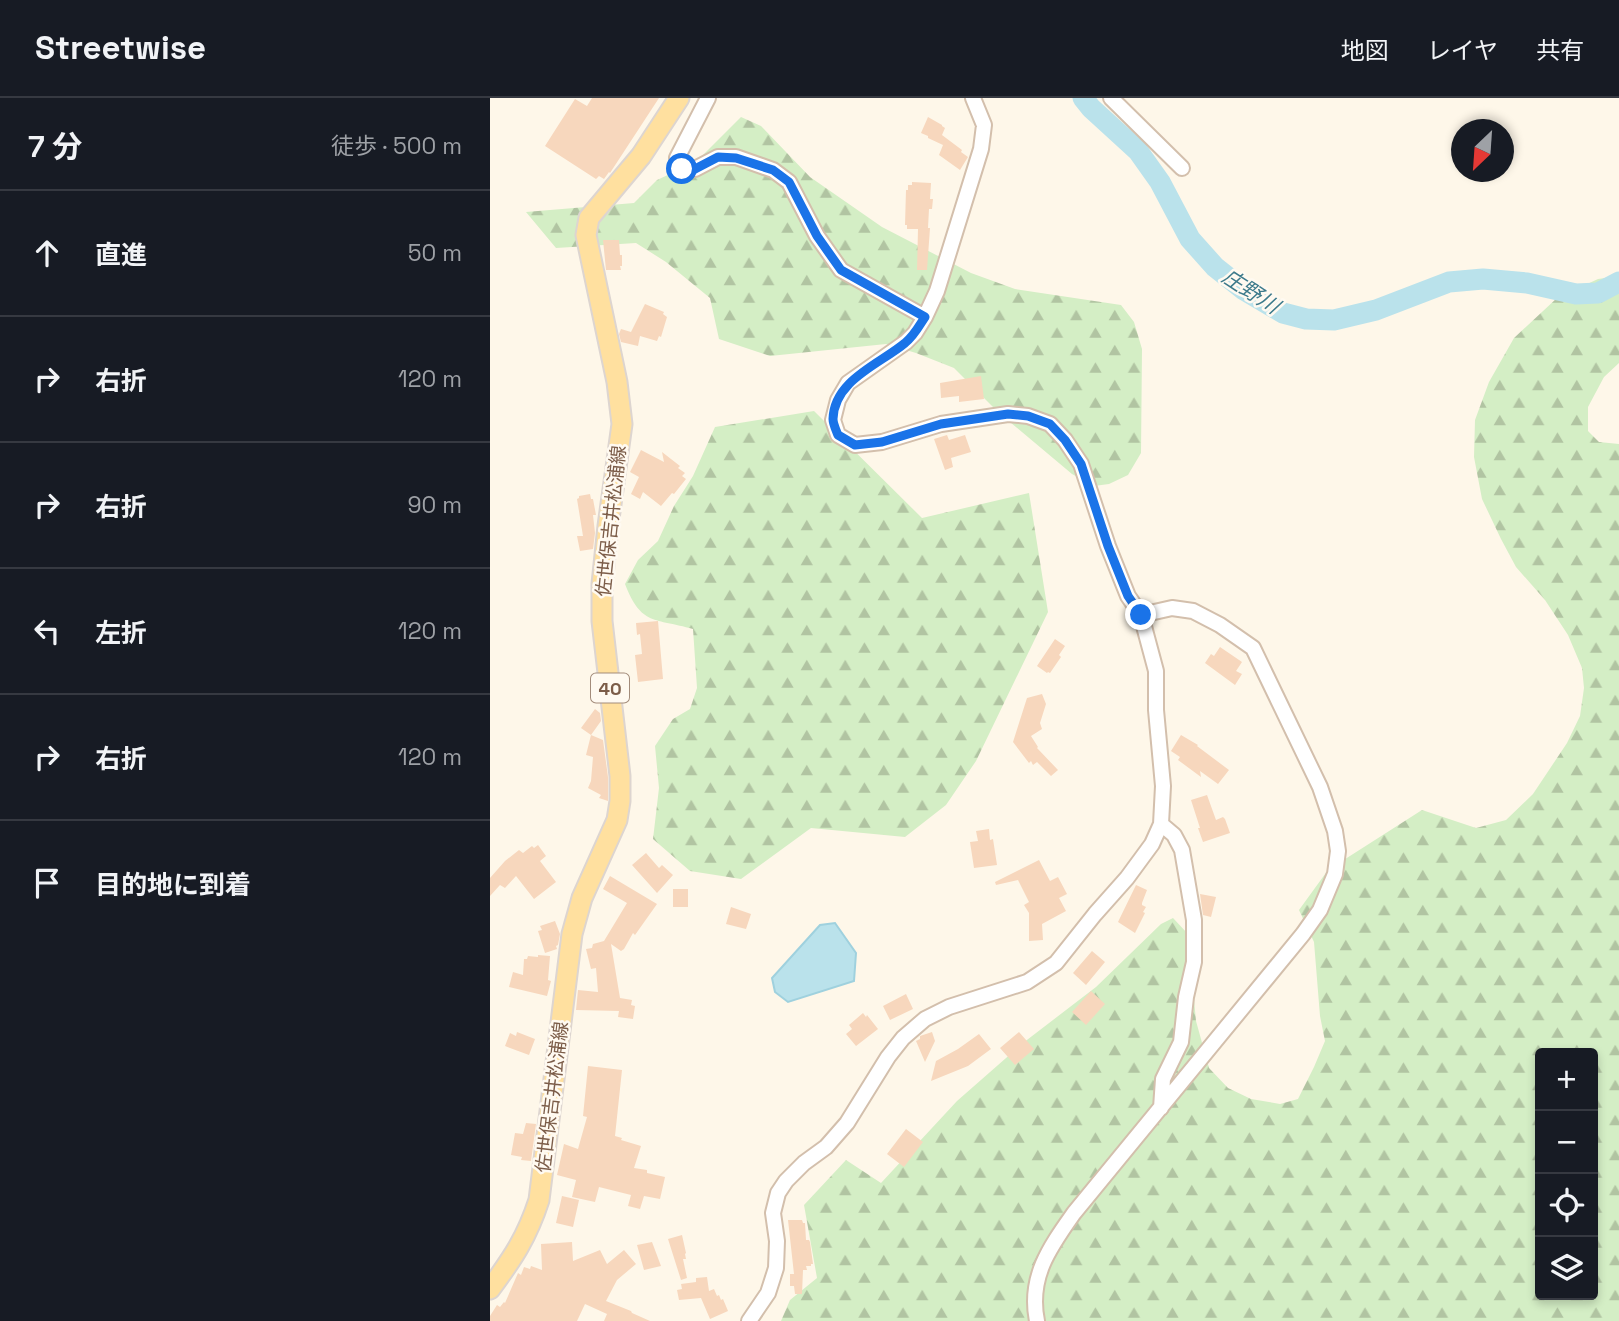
<!DOCTYPE html>
<html lang="ja">
<meta charset="utf-8">
<style>
:root{--surface:#171b24;--page:#20242c;--text:#f1f3f6;--muted:#9ea1a6;--line:#363941}
body{margin:0;font-family:"Space Grotesk","Noto Sans JP",sans-serif;background:var(--page);color:var(--text)}
.controls{position:absolute;right:21px;bottom:21px;display:grid;overflow:hidden;border-radius:7px;box-shadow:0 4px 10px #0003}
.controls button{width:63px;height:63px;display:grid;place-items:center;padding:0;border:0;border-bottom:2px solid var(--line);background:var(--surface);color:var(--text);font:35px sans-serif}
.compass{position:absolute;left:961px;top:21px;width:63px;height:63px;border-radius:50%;background:var(--surface);box-shadow:0 4px 10px #0003;rotate:205deg}
.stop{position:absolute;width:21px;height:21px;margin:-16px;border:5px solid #1a73e8;border-radius:50%;background:#fff}
.stop.end{background:#1a73e8;border-color:#fff;box-shadow:0 2px 7px #0008}
.list{margin:0;padding:0;list-style:none}
h2{display:flex;justify-content:space-between;align-items:center;height:91px;margin:0;padding:0 28px;font-size:30px}
h2 small{font-size:23px;font-weight:400;color:var(--muted)}
.list li{display:grid;grid-template-columns:46px 1fr auto;gap:21px;align-items:center;box-sizing:border-box;height:126px;padding:0 28px;border-top:2px solid var(--line)}
.list b{display:block;font-size:26px;white-space:nowrap}
.list em{font-size:23px;font-style:normal;color:var(--muted)}
.icon{flex:none;width:38px;height:38px;fill:none;stroke:currentColor;stroke-width:2;stroke-linecap:round;stroke-linejoin:round}
.map{position:relative;flex:none;width:1129px;height:1223px;overflow:hidden}
header{display:flex;align-items:center;gap:42px;box-sizing:border-box;height:98px;padding:0 35px;background:var(--surface);border-bottom:2px solid var(--line)}
header strong{font-size:33px}
nav{display:flex;gap:38px;margin-inline-start:auto;font-size:24px}
main{display:flex}
aside{flex:1;background:var(--surface)}
.map>svg:first-child{display:block}
.forest{fill:url(#forest-firs);fill-rule:evenodd}
.water{fill:#bae2eb;stroke:#9fd1de;stroke-width:2}
.lines{fill:none;stroke-linecap:round;stroke-linejoin:round}
.river{stroke:#bae2eb;stroke-width:21}
.building{fill:#f7d7bd}
.minor-casing{stroke:#d3bfac;stroke-width:18}
.major-casing{stroke:#ddd5d0;stroke-width:23}
.minor{stroke:#fff;stroke-width:14}
.major{stroke:#ffe09f;stroke-width:19}
.route{stroke:#1a73e8;stroke-width:9}
.labels{text-anchor:middle;dominant-baseline:central;stroke-width:5;stroke-linejoin:round;paint-order:stroke}
.shield{fill:#fffaf1;stroke:#a38c7b;stroke-width:2}
.shield-label{font-size:18px;font-weight:bold;fill:#7c5d49}
.street-label{font-size:19px;fill:#7c5d49;stroke:#fffaf1}
.water-label{font-size:21px;font-style:italic;fill:#3c7a8b;stroke:#fffaf1}
</style>
<header>
<strong>Streetwise</strong>
<nav><a>地図</a><a>レイヤ</a><a>共有</a></nav>
</header>
<main>
<aside>
<h2>7 分<small>徒歩 · 500 m</small></h2>
<ul class="list">
<li><svg class="icon" aria-label="ahead" viewBox="0 0 24 24"><path d="M12 20V5M6 11l6-6 6 6"/></svg><div><b>直進</b></div><em>50 m</em></li>
<li><svg class="icon" aria-label="right" viewBox="0 0 24 24"><path d="M7 20v-9h11M14 6l5 5-5 5"/></svg><div><b>右折</b></div><em>120 m</em></li>
<li><svg class="icon" aria-label="right" viewBox="0 0 24 24"><path d="M7 20v-9h11M14 6l5 5-5 5"/></svg><div><b>右折</b></div><em>90 m</em></li>
<li><svg class="icon" aria-label="left" viewBox="0 0 24 24"><path d="M17 20v-9H6M10 6l-5 5 5 5"/></svg><div><b>左折</b></div><em>120 m</em></li>
<li><svg class="icon" aria-label="right" viewBox="0 0 24 24"><path d="M7 20v-9h11M14 6l5 5-5 5"/></svg><div><b>右折</b></div><em>120 m</em></li>
<li><svg class="icon" aria-label="arrive" viewBox="0 0 24 24"><path d="M6 21V4h12l-3 4 3 4H6"/></svg><div><b>目的地に到着</b></div></li>
</ul>
</aside>
<div class="map">
<svg width="1129" height="1223" viewBox="0 0 1129 1223">
<defs>
<pattern id="forest-firs" width="22" height="20" patternUnits="userSpaceOnUse" patternTransform="scale(1.75)"><rect width="22" height="20" fill="#d4eec5"/><path d="M5 1l3.5 6h-7zM16 11l3.5 6h-7z" fill="#b1c4a2"/></pattern>
</defs>
<rect width="100%" height="100%" fill="#fef7e9"/>
<path class="forest" d="M251,19L271,28L320,79L392,129L481,175L525,191L631,207L644,224L652,251L651,355L638,377L619,386L604,388L582,376L508,314L464,270L426,255L396,246L280,258L229,241L220,200L176,164L146,145L66,150L36,114L144,105L167,82L206,64Z
M1129,178V265L1114,279L1098,309V333L1109,344L1129,346V1223H291L300,1202L327,1180L314,1107L356,1062L391,1085L467,1003L533,945L606,889L671,826L683,820L698,836L706,923L719,970L738,990L761,1001L790,1006L808,1001L824,969L835,943L830,918L824,844L809,812L838,772L932,712L986,730L1016,722L1043,696L1077,645L1090,618L1094,590L1092,570L1078,537L1055,502L1026,469L1011,441L992,401L984,359L985,322L999,284L1024,240L1067,200L1108,181ZM1050,955H1103V1197H1050Z
M324,313L432,420L539,395L558,514L486,663L456,707L415,739L321,730L251,781L200,773L163,741L169,690L165,648L183,621L200,611L207,590L203,531C165,520 151,528 135,486L148,462L168,443L184,408L203,378L225,329Z"/>
<path class="water" d="M345,825L366,855L364,883L298,904L285,894L282,880L330,827Z"/>
<g class="lines">
<path class="river" d="M593,0L601,10L648,53L670,84L700,141L725,169L754,192L793,215L816,221L844,222L886,212L959,184L993,181L1037,185L1086,196L1108,195L1129,184"/>
</g>
<path class="building" d="M102,0H169L120,75L119,74L114,81L109,78L106,81L55,48L85,1L97,8Z
M438,19L452,27V28L455,30L452,37L472,52L471,54L478,59L470,72L449,57L453,47L438,40V38L431,35Z
M422,84L441,85L440,101H443L442,111H439L438,130H440L437,172H427L428,131H417V127H415L416,92H418V87H422Z
M113,142H129L130,157H132V168H130L131,172H116Z
M155,206L174,214L173,216L177,219L171,239L169,238L167,243L150,238L148,248L131,244L129,236L131,231L141,234Z
M491,278L494,301L469,304V298L451,300L450,285Z
M457,337L459,342L475,337L481,354L461,360L463,369L455,372L444,341Z
M151,352L174,364L172,354L190,368L188,370L195,375L192,378L196,381L184,396L182,395L171,408L153,394L150,401L141,396L149,379L140,374Z
M100,396L101,401H103L106,417H103L105,435L103,451L90,453L87,438H93L87,401L89,400V398Z
M168,523L173,581L148,584L145,557L152,556L150,536L147,537L146,525Z
M565,541L575,548L569,557L571,559L560,575L558,574L557,575L547,568Z
M730,549L752,564L746,573L752,576L745,587L715,565L721,556L724,558Z
M552,596L556,606L550,625L552,631L541,638L548,649L547,650L568,672L561,678L547,664L543,667L541,663L539,665L523,644L537,600Z
M105,611L110,615L111,623L101,637L91,630Z
M101,637L113,642L118,679V703L109,700L111,697L98,690L101,683L103,659L96,657Z
M691,637L708,647L707,648L739,672L728,686L710,673L711,679L688,662L690,659L681,653Z
M717,697L726,722L733,719L735,721L740,735L713,744L708,730H710L701,702Z
M499,731L500,742L503,741L507,767L484,770L480,744L488,743L486,733Z
M48,747L56,758L50,763L66,784L44,801L26,778L15,790L10,787L0,798V780L15,763L29,752L33,755L42,748L44,750Z
M156,755L169,770L172,767L183,777L167,795L142,767Z
M549,762L560,783L568,779L577,796L569,800L576,813L552,826L553,842L539,843V815L534,807L539,804L528,782L506,787L505,784Z
M120,778L167,806L145,837L143,835L134,851L131,853L121,846L130,900L142,902L141,907L145,908L143,921L128,919L129,913L86,912L88,892L108,894L106,870L101,871L96,851L102,850L103,846L114,843L137,805L113,791Z
M646,787L657,792L652,805V807L656,809L653,814L655,815L645,835L628,824Z
M183,791H198V809H183Z
M710,796L726,799L721,819L713,817Z
M241,809L261,816L256,831L236,826Z
M65,823L70,836L68,847L66,848L67,851L55,855L48,833L52,832L50,828Z
M602,853L615,864L596,887L583,875Z
M48,857L60,858L58,882L61,883L57,898L19,889L23,874L33,877L34,861H37L38,858L48,859Z
M601,893L615,906L596,927L582,914Z
M416,896L423,911L400,922L393,908Z
M373,915L376,919L377,917L388,931L366,948L356,936L362,931L359,927Z
M27,934L45,941L39,957L15,948L20,935L26,938Z
M442,934L445,943L435,964L426,943L430,941V938Z
M529,934L544,951L525,967L510,950Z
M489,936L501,951L478,968L441,983L446,963L468,951Z
M98,968L132,972L125,1038L132,1040L131,1042L151,1048L144,1070L157,1072V1075L175,1079L170,1101L154,1098L150,1111L138,1108L141,1097L109,1089L105,1104L82,1099L86,1082L67,1077L74,1046L88,1051L97,1019L93,1018Z
M36,1025L46,1026L41,1063L31,1062L32,1059L21,1057L25,1035L33,1036Z
M416,1031L433,1044L414,1069L397,1056Z
M72,1098L89,1102L83,1129L66,1125Z
M298,1122H312L313,1125H315L316,1142H319L320,1144L323,1166H321V1168H316L317,1172H313L312,1196H305L304,1188H300V1176H304Z
M192,1137L196,1155L195,1156L196,1161H193L197,1180L191,1182L178,1141Z
M82,1144L83,1163L110,1152L117,1166L134,1152L146,1166L127,1182L116,1203L141,1213L142,1215L160,1223H114L117,1216L95,1206L87,1223H0V1218L7,1207L10,1209L14,1204L15,1205L28,1175L31,1177L34,1169L40,1171L41,1168L52,1172L51,1146Z
M162,1144L171,1168L154,1172L147,1147Z
M217,1179L219,1193L224,1191L227,1198L229,1197L231,1202L233,1201L238,1213L220,1221L211,1200L189,1202L187,1192L192,1191L191,1186L206,1184V1180Z"/>
<g class="lines">
<defs>
<path id="minor" d="M218,0L187,60L192,71H205L228,59H246L283,72L299,84L327,138L351,172L435,219
M621,0L692,70
M671,726L684,737L692,752L704,822V864L696,899L691,944L673,981L671,1010
M259,1223L278,1195L286,1170L287,1143L283,1115L288,1095L296,1083L314,1065L336,1049L357,1025L398,959L413,940L435,921L459,909L537,884L566,865L605,816L637,780L662,746L671,726L673,688L666,612V573L651,517L638,498L618,448L591,366L575,342L560,326L538,318L518,316L451,326L392,344L365,347L348,337L343,322L348,302L358,285L416,244L425,235L435,219L447,193L491,51L494,27L483,0
M547,1223C538,1179 560,1149 584,1115L813,836L830,812L845,776L848,753L845,733L830,689L763,550L730,527L703,513L682,510L651,517"/>
<path id="major" d="M0,1191C23,1160 37,1139 49,1102L82,836L92,800L127,722L130,703V678L112,523V486L118,428L132,326L127,284L96,137L99,120L151,58L189,0"/>
</defs>
<use href="#minor" class="minor-casing"/>
<use href="#major" class="major-casing"/>
<use href="#minor" class="minor"/>
<use href="#major" class="major"/>
</g>
<g class="lines">
<path class="route" d="M192,71H205L228,59L246,60L283,72L299,84L327,138L351,172L435,219C429,228 424,238 415,245C390,266 344,282 343,321C343,326 346,332 348,337L365,347L392,344L451,326L518,316L538,318L560,326L575,342L591,366L618,448L638,498L651,517"/>
</g>
<g class="labels">
<rect class="shield" x="101" y="575.5" width="38" height="29" rx="5"/>
<g class="shield-label">
<text x="120" y="590">40</text>
</g>
<g class="street-label">
<text transform="translate(121 423) rotate(-84)">佐世保吉井松浦線</text>
<text transform="translate(62 999) rotate(-83)">佐世保吉井松浦線</text>
</g>
<g class="water-label">
<text transform="translate(761 193) rotate(33)">庄野川</text>
</g>
</g>
</svg>
<div class="controls">
<button>+</button>
<button>−</button>
<button><svg class="icon" aria-label="locate" viewBox="0 0 24 24"><circle cx="12" cy="12" r="6"/><path d="M12 2v4M12 18v4M2 12h4M18 12h4"/></svg></button>
<button><svg class="icon" aria-label="layers" viewBox="0 0 24 24"><path d="M12 4l9 5-9 5-9-5zM3 14l9 5 9-5"/></svg></button>
</div>
<svg class="compass" viewBox="-18 -18 36 36"><path d="M0-13l5 13h-10z" fill="#e53935"/><path d="M0 13l5-13h-10z" fill="#9ea1a6"/></svg>
<div class="stop" style="left:192px;top:71px"></div>
<div class="stop end" style="left:651px;top:517px"></div>
</div>
</main>
